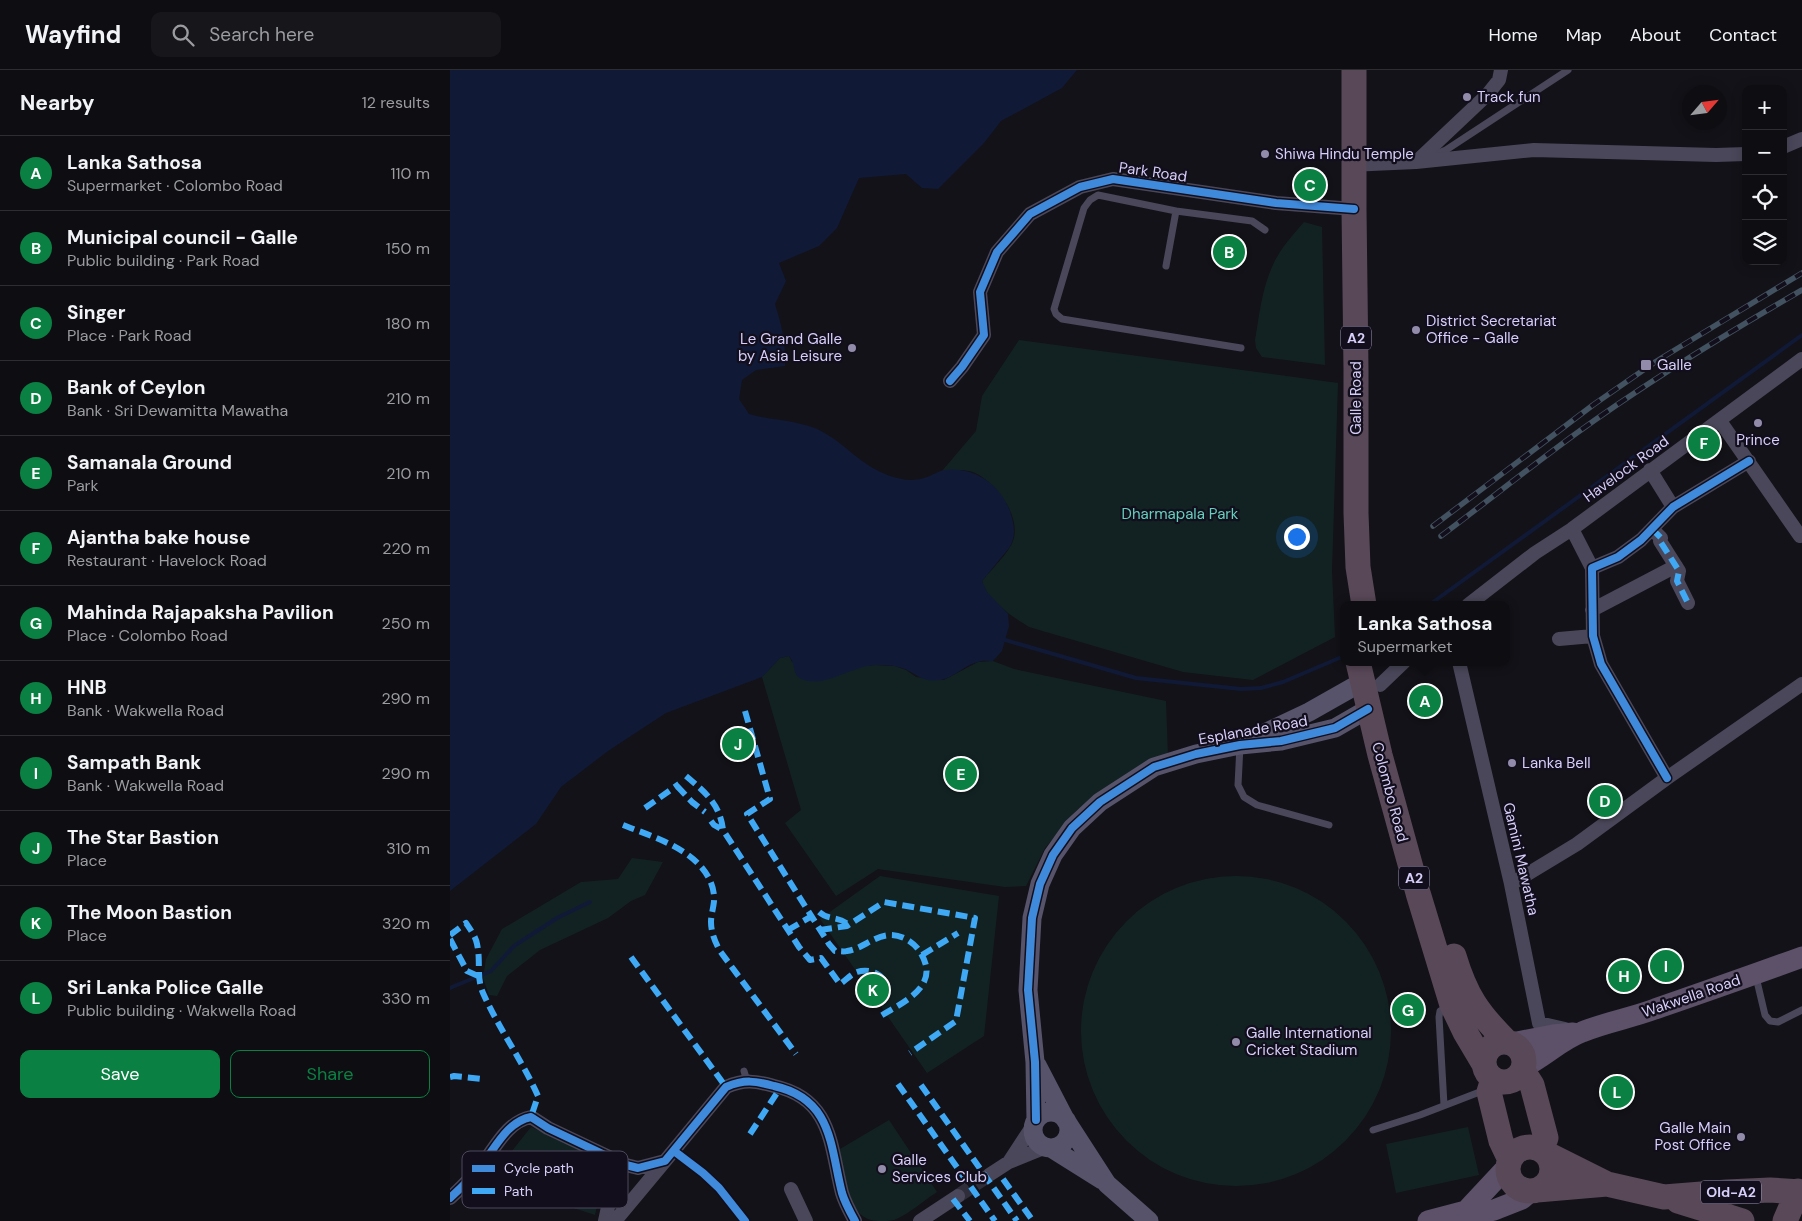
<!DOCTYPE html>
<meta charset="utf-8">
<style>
:root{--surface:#0e0e12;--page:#17171b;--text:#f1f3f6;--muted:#9b9c9f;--line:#2e2e32;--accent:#0b8043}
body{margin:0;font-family:"DM Sans",sans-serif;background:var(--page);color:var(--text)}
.controls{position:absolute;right:15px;top:15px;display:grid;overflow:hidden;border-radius:10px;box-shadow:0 2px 12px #0003}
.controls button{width:45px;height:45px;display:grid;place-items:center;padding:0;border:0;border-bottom:1px solid var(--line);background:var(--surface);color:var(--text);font:25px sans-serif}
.compass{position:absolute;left:1232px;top:15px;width:45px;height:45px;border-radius:50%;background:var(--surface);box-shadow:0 2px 12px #0003;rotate:62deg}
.you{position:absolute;left:846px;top:466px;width:18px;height:18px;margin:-12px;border:4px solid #fff;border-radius:50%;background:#1a73e8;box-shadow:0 0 0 8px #1a73e833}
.badge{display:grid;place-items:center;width:32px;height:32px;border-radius:50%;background:var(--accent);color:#fff;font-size:16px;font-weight:700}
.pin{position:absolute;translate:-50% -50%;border:2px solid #fff;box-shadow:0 1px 5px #0006}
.popup{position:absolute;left:890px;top:531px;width:170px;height:65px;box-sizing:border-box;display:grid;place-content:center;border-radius:10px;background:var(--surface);filter:drop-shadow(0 1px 4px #0005);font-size:16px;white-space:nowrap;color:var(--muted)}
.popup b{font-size:19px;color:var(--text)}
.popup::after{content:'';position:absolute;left:50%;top:100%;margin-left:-10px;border:10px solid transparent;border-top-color:var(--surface)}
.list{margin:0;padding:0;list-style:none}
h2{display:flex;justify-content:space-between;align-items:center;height:65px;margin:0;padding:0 20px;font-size:21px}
h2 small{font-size:16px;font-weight:400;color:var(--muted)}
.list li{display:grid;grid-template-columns:32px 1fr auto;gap:15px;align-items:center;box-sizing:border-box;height:75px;padding:0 20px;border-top:1px solid var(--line)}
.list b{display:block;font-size:19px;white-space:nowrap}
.list p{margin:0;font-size:16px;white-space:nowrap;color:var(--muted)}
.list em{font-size:16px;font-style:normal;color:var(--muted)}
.actions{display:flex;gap:10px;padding:15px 20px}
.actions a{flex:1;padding:11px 0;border:1px solid var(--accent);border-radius:10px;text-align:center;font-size:18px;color:var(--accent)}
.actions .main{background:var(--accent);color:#fff}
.icon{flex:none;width:28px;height:28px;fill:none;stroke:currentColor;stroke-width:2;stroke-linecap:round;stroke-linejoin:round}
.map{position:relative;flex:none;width:1352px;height:1151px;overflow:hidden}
header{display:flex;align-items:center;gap:30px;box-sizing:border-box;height:70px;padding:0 25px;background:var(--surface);border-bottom:1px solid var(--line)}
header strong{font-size:24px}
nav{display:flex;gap:28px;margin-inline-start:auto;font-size:18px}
.search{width:350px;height:45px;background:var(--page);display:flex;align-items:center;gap:12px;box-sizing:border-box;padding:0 18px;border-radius:10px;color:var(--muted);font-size:19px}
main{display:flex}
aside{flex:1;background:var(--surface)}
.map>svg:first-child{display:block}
.green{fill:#122223}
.water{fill:#101a36}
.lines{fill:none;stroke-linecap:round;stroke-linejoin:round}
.stream{stroke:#101a36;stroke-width:4}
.street-tunnel{stroke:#302e3a;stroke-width:14;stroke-dasharray:14 7;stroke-linecap:butt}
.lane{stroke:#494759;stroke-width:7}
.street{stroke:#494759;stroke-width:14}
.secondary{stroke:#57536b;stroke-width:19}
.primary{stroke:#5d5169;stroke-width:21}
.highway{stroke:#594858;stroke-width:25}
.rail-casing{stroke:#435260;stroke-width:5.5}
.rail{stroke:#120e1c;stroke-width:4;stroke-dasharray:11;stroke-linecap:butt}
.quiet{stroke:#3fa9f5;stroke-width:6;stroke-dasharray:12 6;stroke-linecap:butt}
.cycleway-casing{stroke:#120e1c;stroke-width:11}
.cycleway{stroke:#408adc;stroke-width:8}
.poi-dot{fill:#928caa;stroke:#120e1c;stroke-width:2}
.labels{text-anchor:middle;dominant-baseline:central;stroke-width:4.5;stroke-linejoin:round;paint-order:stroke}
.shield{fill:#120e1c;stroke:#9c94b7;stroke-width:1}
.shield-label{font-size:14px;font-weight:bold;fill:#d7cef9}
.poi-label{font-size:15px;fill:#d7cef9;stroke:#120e1c;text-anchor:start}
.street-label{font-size:15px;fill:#d7cef9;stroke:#120e1c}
.park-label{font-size:15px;fill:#64d0bf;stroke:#120e1c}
.key{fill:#120e1c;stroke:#4d485e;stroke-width:1}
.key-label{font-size:14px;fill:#d7cef9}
</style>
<header>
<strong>Wayfind</strong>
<div class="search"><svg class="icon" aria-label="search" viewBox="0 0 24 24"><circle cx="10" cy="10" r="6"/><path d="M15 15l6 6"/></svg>Search here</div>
<nav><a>Home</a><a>Map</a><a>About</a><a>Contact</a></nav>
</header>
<main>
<aside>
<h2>Nearby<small>12 results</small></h2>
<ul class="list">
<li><span class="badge">A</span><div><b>Lanka Sathosa</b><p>Supermarket · Colombo Road</p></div><em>110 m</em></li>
<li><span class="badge">B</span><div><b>Municipal council - Galle</b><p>Public building · Park Road</p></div><em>150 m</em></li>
<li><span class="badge">C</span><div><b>Singer</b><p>Place · Park Road</p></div><em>180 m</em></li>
<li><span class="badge">D</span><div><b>Bank of Ceylon</b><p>Bank · Sri Dewamitta Mawatha</p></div><em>210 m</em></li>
<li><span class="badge">E</span><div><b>Samanala Ground</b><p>Park</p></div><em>210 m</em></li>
<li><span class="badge">F</span><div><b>Ajantha bake house</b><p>Restaurant · Havelock Road</p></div><em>220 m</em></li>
<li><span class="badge">G</span><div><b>Mahinda Rajapaksha Pavilion</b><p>Place · Colombo Road</p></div><em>250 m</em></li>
<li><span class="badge">H</span><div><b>HNB</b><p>Bank · Wakwella Road</p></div><em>290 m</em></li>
<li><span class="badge">I</span><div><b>Sampath Bank</b><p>Bank · Wakwella Road</p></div><em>290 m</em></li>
<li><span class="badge">J</span><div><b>The Star Bastion</b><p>Place</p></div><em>310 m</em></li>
<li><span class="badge">K</span><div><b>The Moon Bastion</b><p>Place</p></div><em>320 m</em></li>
<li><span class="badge">L</span><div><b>Sri Lanka Police Galle</b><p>Public building · Wakwella Road</p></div><em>330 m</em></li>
</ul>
<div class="actions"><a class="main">Save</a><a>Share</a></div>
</aside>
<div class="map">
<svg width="1352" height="1151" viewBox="0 0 1352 1151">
<rect width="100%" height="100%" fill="#131218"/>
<path class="green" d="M854,152L872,157L875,295L812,287L806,278L805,270C809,246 812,219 822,197C829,180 842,166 854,152Z
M569,270L888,313L882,501L885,567L803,610L733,602L579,557C564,548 536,529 532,511C541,500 558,484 563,471C572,446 545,411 523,402C513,399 502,400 492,401L526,361L532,326Z
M339,586L342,592L378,609L413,596L424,595L445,596L456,600L466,607L494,610L528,592L543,591L564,599L716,631L718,686L668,713L627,740L595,778L576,816L555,817L428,799L386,826L335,753L351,740L312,607L330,588Z
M182,788L213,792L195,825L181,831L158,848L90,880L57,906L47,926L39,925L33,908L36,889L52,859L131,812L168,809Z
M631 961a155 155 0 1 1 310 0a155 155 0 1 1-310 0Z
M430,806L549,826L534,966L477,1003L370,849Z
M439,1050L487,1122C476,1129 456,1146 444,1150C440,1151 434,1151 429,1151C397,1151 391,1104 390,1079Z
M81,1057L152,1090L155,1098L145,1145L63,1118L43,1105Z
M1018,1057L1029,1105L946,1123L936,1074Z"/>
<path class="water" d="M0,0H627L612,18L551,51L534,73L488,119L472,118L456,104L409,108L387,158L369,176L329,193L336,211L325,234C332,257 336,272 335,296L306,300L292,310L289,329L299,344C323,351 351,350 373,362C398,376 410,395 440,406C451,410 465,412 477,407C483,405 488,401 495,400C523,396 550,414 560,441C564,454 567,466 559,478L532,511L537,522L558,544L559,556L552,581L543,591C538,591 532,590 528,592C514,595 504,608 490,610C473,612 469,606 455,599C445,595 435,595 425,595C403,596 379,615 358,611C339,607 348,597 339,586L330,588L312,607L216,643L158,681L111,717L86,754L0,821Z"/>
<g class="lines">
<path class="stream" d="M979,535L1352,265
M555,570L686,608L791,619L811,618L833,612L894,586
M0,918L41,901L64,876L107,848L140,832"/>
<path class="street-tunnel" d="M508,1126L539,1105"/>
<path class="lane" d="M981,86L996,80L1118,0
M726,141L648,125L640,130L634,138L604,239L606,244L612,249L791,278
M716,196L726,141L802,151L815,160
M790,676L788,715L794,727L807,735L879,755
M1306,907L1315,945L1320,951L1328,952L1352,940
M294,1001L297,1011
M994,1035L989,947L990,941L997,937
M923,1060L970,1045L1027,1023L1036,1022
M224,1081L253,1103L269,1118L295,1151"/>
<path class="street" d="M1333,77L1352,69
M966,92L1037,25L1049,10L1051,0
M899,95L966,92L1084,80L1266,85L1296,84
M500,311L512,297L534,265L530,222L547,182L580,144L630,117L663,109L826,133L904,139
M1270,351L1350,466
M1200,400L1223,437
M1122,459L1142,498
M1202,459L1211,468L1210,471L1229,501L1227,511L1238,533
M1018,535L1085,483L1122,459L1352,289
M1142,540L1226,496
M1109,569L1143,566
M1009,592L1061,814L1089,953L1115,959
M930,615L954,592
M1217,708L1151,594L1143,566L1142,498L1168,487L1191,470L1223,437L1299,391
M1061,814L1127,774L1217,708L1352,614
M559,1092L584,1054
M539,1105L559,1092L596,1077
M341,1119L356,1151
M0,1128C11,1118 21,1108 30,1097C45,1079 56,1052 81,1047L98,1058L176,1095L188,1098L215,1091L276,1017C295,1009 305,1011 324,1016C383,1029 380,1076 392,1123C395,1133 400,1142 405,1151
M155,1151L168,1091
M165,1151L215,1091
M470,1151L508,1126"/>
<path class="secondary" d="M802,669L859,642L912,612
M587,995L615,1049L657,1114L699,1151
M583 1060a18 18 0 1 1 36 0a18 18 0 1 1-36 0Z
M586,1050L585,992L578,920L582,848L590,814L603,785L622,758L650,732L704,697L746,684L790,675L831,671L885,658L918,639
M601,1078L652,1110"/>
<path class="primary" d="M1062,973L1103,965L1123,963
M1074,997C1094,987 1111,970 1132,962C1156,952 1181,948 1205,939C1254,922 1303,905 1352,887
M1016,1141L1058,1096
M978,1151L1016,1141L1032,1143L1044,1140L1072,1129L1081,1121"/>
<path class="highway" d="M904,0V139L906,300V443L908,497L914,535
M908,592L930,685L968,823L1002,935L1015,962L1034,994
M1004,886C1016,926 1028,943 1057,972
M1034 992a20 20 0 1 1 40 0a20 20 0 1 1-40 0Z
M1073,1001L1082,1015L1096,1068L1091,1080
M1043,1009L1039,1022L1051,1071L1060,1090
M1058 1099a22 22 0 1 1 44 0a22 22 0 1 1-44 0Z
M1095,1083L1157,1114
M1087,1120L1157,1114L1214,1127L1277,1122L1320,1120L1352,1122
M1228,1131L1292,1151
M1335,1151L1348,1121"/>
<defs>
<path id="rail" d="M983,456L1143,335L1205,292L1352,203
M991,466C1035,433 1079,398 1124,365C1197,312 1274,265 1352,220"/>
</defs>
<use href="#rail" class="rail-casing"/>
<use href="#rail" class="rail"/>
<path class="quiet" d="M1202,459L1211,468L1210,471L1229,501L1227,511L1238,533
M295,641L320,729L297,744L379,874L385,881C389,881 394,882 397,881C412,879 425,865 441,865C451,865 462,871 468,879C494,915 455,931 429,947
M236,706C255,722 270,734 273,760L349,877L360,890L371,888L390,914C395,911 401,904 407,902C428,895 450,917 424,935
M227,716L242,732L255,742
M195,738L229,714
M261,751L264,755L273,760
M173,755C206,768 259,783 264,825C265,834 261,843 261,852C261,862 265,872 270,881L346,984
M338,860L369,842C379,851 387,845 399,855
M370,860L397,856L434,832L525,848L506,951L460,983
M0,865L16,853C20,859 26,867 27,874C31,891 26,907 33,923C49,959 72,990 88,1026L81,1047
M0,869L17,901L28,906
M472,885L508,863
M181,887L276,1017
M0,1007L4,1006L33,1009
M448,1014L545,1151
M471,1015L567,1151
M300,1064L331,1017
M553,1109L583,1151
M503,1129L520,1151"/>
<defs>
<path id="cycleway" d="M500,311L512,297L534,265L530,222L547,182L580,144L630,117L663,109L826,133L904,139
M1217,708L1151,594L1143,566L1142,498L1168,487L1191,470L1223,437L1299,391
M586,1050L585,992L578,920L582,848L590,814L603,785L622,758L650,732L704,697L746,684L790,675L831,671L885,658L918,639
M224,1081L253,1103L269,1118L295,1151
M0,1128C11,1118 21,1108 30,1097C45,1079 56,1052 81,1047L98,1058L176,1095L188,1098L215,1091L276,1017C295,1009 305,1011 324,1016C383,1029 380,1076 392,1123C395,1133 400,1142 405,1151"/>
</defs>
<use href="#cycleway" class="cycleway-casing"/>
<use href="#cycleway" class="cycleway"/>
</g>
<g class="poi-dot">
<circle cx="1017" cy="27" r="5"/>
<circle cx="815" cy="84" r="5"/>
<circle cx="966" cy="260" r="5"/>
<circle cx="402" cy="278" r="5"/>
<rect x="1190" y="289" width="12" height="12" rx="2.5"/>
<circle cx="1308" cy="353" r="5"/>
<circle cx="1062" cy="693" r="5"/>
<circle cx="786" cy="972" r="5"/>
<circle cx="1291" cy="1067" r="5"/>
<circle cx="432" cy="1099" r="5"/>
</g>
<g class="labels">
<g class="shield">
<rect x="891" y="256.5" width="30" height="23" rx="4"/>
<rect x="949" y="796.5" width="30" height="23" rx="4"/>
<rect x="1251" y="1110.5" width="60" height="23" rx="4"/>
</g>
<g class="shield-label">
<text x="906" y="268">A2</text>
<text x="964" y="808">A2</text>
<text x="1281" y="1122">Old-A2</text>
</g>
<g class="poi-label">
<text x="1027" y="27">Track fun</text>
<text x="825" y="84">Shiwa Hindu Temple</text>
<text x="976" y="251">District Secretariat<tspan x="976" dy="17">Office - Galle</tspan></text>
<text x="392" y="269" text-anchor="end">Le Grand Galle<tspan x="392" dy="17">by Asia Leisure</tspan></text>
<text x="1207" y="295">Galle</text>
<text x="1308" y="370" text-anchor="middle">Prince</text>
<text x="1072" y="693">Lanka Bell</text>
<text x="796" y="963">Galle International<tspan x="796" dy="17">Cricket Stadium</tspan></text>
<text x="1281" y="1058" text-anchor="end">Galle Main<tspan x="1281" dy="17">Post Office</tspan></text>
<text x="442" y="1090">Galle<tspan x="442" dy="17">Services Club</tspan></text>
</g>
<g class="street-label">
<text transform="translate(703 102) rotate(8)">Park Road</text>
<text transform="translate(906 328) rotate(-90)">Galle Road</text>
<text transform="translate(1176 399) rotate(-36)">Havelock Road</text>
<text transform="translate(803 660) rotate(-10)">Esplanade Road</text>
<text transform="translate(940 722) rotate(75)">Colombo Road</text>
<text transform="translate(1071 789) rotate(77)">Gamini Mawatha</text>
<text transform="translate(1241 926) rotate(-19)">Wakwella Road</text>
</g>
<g class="park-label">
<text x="730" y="444">Dharmapala Park</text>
</g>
</g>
<rect x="12" y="1081" width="166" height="57" rx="8" class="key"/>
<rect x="22" y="1095" width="23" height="7" fill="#408adc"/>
<rect x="22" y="1118" width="23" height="6" fill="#3fa9f5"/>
<g class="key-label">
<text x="54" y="1103">Cycle path</text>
<text x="54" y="1126">Path</text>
</g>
</svg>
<div class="controls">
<button>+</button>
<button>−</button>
<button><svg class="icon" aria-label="locate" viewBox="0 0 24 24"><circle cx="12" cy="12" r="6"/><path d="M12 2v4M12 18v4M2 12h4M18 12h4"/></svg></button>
<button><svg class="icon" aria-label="layers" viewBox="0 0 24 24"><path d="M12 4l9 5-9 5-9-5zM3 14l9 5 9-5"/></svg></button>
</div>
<svg class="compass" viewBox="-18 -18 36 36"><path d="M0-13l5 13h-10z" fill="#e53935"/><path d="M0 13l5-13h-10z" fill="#9b9c9f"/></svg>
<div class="you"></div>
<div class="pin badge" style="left:975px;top:631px">A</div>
<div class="popup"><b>Lanka Sathosa</b>Supermarket</div>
<div class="pin badge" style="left:779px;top:182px">B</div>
<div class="pin badge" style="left:860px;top:115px">C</div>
<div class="pin badge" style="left:1155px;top:731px">D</div>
<div class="pin badge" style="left:511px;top:704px">E</div>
<div class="pin badge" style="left:1254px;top:373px">F</div>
<div class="pin badge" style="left:958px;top:940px">G</div>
<div class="pin badge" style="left:1174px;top:906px">H</div>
<div class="pin badge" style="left:1216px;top:896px">I</div>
<div class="pin badge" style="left:288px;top:674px">J</div>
<div class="pin badge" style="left:423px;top:920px">K</div>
<div class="pin badge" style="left:1167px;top:1022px">L</div>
</div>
</main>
